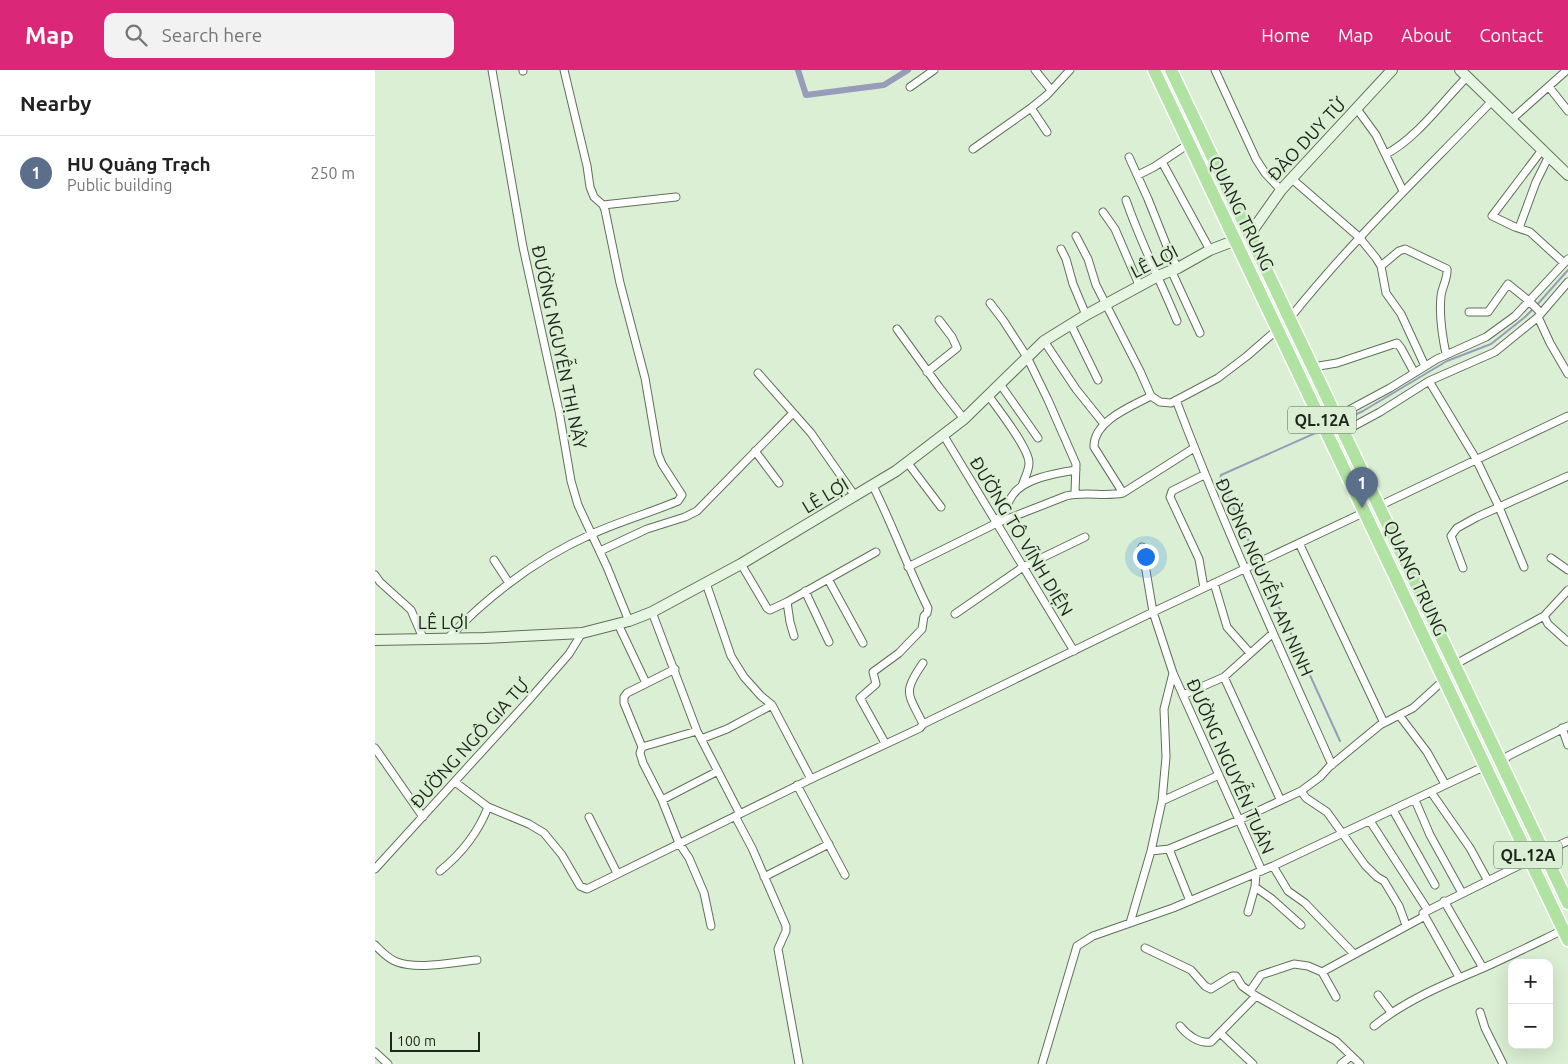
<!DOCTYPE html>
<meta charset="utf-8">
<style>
:root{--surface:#fff;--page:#f2f2f2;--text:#222;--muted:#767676;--line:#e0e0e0;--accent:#db2777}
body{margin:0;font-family:Ubuntu,sans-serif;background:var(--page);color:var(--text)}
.controls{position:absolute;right:15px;bottom:15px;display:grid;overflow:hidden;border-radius:10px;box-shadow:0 5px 20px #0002}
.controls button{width:45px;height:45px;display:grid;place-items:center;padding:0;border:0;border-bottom:1px solid var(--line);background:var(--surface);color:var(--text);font:25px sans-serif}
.scale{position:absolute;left:15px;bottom:12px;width:90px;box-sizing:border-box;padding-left:5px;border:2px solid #1e251c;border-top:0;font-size:14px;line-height:18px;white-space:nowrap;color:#1e251c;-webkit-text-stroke:4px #daefd4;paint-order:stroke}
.you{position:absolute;left:770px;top:486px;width:18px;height:18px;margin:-12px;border:4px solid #fff;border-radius:50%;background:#1a73e8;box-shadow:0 0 0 8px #1a73e833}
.badge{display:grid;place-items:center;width:32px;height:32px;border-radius:50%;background:var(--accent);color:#fff;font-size:16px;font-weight:700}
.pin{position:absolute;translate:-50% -41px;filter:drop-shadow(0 1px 2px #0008)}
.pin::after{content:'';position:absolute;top:26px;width:18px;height:15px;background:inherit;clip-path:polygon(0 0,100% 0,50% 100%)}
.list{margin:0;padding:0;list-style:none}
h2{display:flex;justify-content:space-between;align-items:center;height:65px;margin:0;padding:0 20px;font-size:21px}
h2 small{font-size:16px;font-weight:400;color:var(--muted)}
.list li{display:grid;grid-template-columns:32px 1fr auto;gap:15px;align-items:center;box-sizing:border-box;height:75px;padding:0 20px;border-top:1px solid var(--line)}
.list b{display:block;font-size:19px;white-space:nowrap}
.list p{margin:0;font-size:16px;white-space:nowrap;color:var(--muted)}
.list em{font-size:16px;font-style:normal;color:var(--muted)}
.icon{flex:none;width:28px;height:28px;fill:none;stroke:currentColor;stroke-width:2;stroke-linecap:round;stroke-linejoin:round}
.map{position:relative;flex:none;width:1193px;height:994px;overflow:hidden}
header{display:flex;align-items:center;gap:30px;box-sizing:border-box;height:70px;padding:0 25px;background:var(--accent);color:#fff}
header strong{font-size:24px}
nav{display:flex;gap:28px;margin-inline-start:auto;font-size:18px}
.search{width:350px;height:45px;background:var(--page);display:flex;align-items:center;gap:12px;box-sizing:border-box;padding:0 18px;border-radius:10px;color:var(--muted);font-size:19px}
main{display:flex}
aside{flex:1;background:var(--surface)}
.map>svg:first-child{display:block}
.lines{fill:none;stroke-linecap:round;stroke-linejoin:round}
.stream{stroke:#989cb9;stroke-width:2}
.canal{stroke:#989cb9;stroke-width:6}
.street-casing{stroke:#5f7159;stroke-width:9}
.secondary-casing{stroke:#5f7159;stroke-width:12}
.highway-casing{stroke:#fff;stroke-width:15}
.street{stroke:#fff;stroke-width:7}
.secondary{stroke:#e7f6e3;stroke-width:10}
.highway{stroke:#b0e2a1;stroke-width:12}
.labels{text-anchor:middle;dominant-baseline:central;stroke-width:5;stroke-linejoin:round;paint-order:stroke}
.shield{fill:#daefd4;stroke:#566253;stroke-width:1}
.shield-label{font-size:16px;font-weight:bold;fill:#1e251c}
.street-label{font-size:18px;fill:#1e251c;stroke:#daefd4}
</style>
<header>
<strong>Map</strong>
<div class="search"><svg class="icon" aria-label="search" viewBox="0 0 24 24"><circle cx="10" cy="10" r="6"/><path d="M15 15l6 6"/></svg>Search here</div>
<nav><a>Home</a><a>Map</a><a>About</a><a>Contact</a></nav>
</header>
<main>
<aside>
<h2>Nearby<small></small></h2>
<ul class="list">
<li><span class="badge" style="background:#5c6f8a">1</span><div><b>HU Quảng Trạch</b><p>Public building</p></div><em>250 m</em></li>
</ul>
</aside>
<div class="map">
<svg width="1193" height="994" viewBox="0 0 1193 994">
<rect width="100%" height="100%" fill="#daefd4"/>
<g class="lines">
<path class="stream" d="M1161,236L1193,200
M969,350L988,341L1072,291L1116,274L1150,247L1158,239
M882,489L845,409L846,405L945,361
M886,498L965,671"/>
<path class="canal" d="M423,0L431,25L509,15L533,0"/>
<defs>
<path id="street" d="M117,0L148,177L184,341L196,411L203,435L232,497L254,551
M148,0V1
M660,0L676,20
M840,0L881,89L890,103L906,120
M535,17L559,0
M1174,17L1193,41
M656,38L672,62
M982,39L1001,65L1028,121
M1136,50L1192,0
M598,79L656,38L672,25L695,0
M1167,80L1117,146L1140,157L1155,162L1189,193
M1011,84C1041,69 1068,31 1092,7
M754,87L773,129L795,184L803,198
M787,92L835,180
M763,105L779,97L815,73
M917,109L984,167L1001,188L1006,196L1011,223L1026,244L1050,296
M751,130C765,171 785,210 802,251
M228,135L301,127
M728,142L740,159L765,217
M1144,158L1161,112L1174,86
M701,166L713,189L721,215L765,301L776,326L785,332L796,333L843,308L872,286L903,259
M686,179L691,189L698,214L711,245
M1006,196L1024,181L1030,179L1072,199C1073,208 1067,217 1066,226C1064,245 1067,265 1071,284
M796,200L825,263
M615,233L628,250L652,287L673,330L701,394L700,423
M1094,242H1113L1133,214L1154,231L1166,243
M1163,247L1175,273L1193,304
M915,248C977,170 1049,102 1117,31
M696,255L723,310
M522,259L564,317L589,349
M669,271L701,319L729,354
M938,297L962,293L1022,273L1026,278L1039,302
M552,302L582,278L577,267L564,250
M383,303L436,363L480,426
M1054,311L1101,389L1124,437L1149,497
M625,314L663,368
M613,325C623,339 654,378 654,393C654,401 649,409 647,416
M801,330C848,454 903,574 957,695
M961,347L1015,318L1062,289L1111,267L1140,246L1193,189
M968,362L1005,342L1054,311L1120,282L1163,247L1193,212
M569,366L699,581
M380,381L404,413
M532,392L566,437
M829,405L797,421L795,427L824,489L829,518
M498,416C518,456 533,498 553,538L552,543L549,546L547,559L524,583L498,602L501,614L485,628L510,673
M748,423L719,377C718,351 757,336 776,326
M1004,436L1193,346
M620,451C634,441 629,438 637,426C648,408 682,403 701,400
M924,473L1009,653
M225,481L272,459L310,447L322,441L418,343
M1176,488L1193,500
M119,490L134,513
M366,494L392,538L395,540L412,532L501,482
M533,497L622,453L691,426C710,421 729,427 748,423L819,378
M1088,498L1076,466L1082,458L1102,447L1193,406
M0,505L5,512L36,540L48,568
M453,509L488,573
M331,513L356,586L369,607L386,626L397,635L436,709
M839,513L852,557L875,583
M430,521L454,572
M412,532L415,552L419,566
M277,542L322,661L365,744
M580,544L648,497L710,467
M1169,546L1173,554L1193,572
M243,554L271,613
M73,568C114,525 163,488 217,464C245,451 275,443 303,431L307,425L287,394L283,384L270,308L245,213L230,140L228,135L219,127L215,117L212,96L189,0
M548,593C527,623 533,623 548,654
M1079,595L1169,546L1193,520
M300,599L252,623L249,627V633L267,677L265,683L268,693L287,730L304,773L314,788L329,823L336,856
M798,603L887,801
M849,607L905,729
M808,625L849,607L898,563
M1024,645L1052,682L1070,714
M1187,658L1193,675
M326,669L352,659L397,635
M267,677L322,661
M0,678L48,747
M1126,694L1133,686L1193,656
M80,712L113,737L154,754L169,763L187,785L205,816L212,819L436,709L545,658L548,654L778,542L990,442
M422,715L470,805
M926,721L931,728L952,742L990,795L1002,807L1009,811L1024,836L1031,855
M1056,722L1095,778L1113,811
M287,730L343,701
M1040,730L1055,765L1087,823
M787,731L844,705
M1018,740L1060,815
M360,746L377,778L411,856V861L403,879L424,994
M214,747L242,803
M995,751L1052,839
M794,779L815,831
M776,781L794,779L864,750L926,721L945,707L954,697L1005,655L1038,638L1070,609
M1169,782L1193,771
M898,796L913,821L930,833L979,884
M0,799L153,631L194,584L207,563
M65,801C86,784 103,763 113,737
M389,807L454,774
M880,817L897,829L926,855
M1069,831L1108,898
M873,842L880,817L881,803
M755,853L776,781L787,731L791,687L789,639L798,603L778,542L767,477
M0,875C6,881 13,889 22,892C44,900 78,892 102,890
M770,878L816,900L830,916L836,919L857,906H861L867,916L881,926L961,971L985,994
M947,902L1050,846
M1084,907L1048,843L1155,790
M875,921L886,905L919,894L933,896L947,902L961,927
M1003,925L1016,942
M1105,942L1110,958L1128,994
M805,956C812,965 824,974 836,972L881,926
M999,956C1031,930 1070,914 1108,898C1135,886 1161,873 1188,860
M845,963L878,994
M0,982L13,994
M667,994L702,876L718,866L798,838L898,796L1104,699L1113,701
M966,994L976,986"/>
<path id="secondary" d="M1085,0L1193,105
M875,164L906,120L1017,0
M0,570L109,568L207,563L254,551L277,542L366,494L521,401L589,349L669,271L711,245L783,206L803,198L835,180L861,170"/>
<path id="highway" d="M779,0L1193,870
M796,0L1193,833"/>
</defs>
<use href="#street" class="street-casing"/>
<use href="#secondary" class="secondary-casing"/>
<use href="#highway" class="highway-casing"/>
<use href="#street" class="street"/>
<use href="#secondary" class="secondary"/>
<use href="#highway" class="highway"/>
</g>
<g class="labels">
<g class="shield">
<rect x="913" y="336.5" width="68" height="27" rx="4"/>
<rect x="1119" y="771.5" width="68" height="27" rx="4"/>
</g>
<g class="shield-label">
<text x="947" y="350">QL.12A</text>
<text x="1153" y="785">QL.12A</text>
</g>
<g class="street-label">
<text transform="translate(931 69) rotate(-47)">ĐÀO DUY TỪ</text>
<text transform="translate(867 143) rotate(64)">QUANG TRUNG</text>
<text transform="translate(779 191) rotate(-27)">LÊ LỢI</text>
<text transform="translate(185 277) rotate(78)">ĐƯỜNG NGUYỄN THỊ NẬY</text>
<text transform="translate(450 425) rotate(-31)">LÊ LỢI</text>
<text transform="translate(647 466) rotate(59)">ĐƯỜNG TÔ VĨNH DIỆN</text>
<text transform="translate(890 507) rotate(66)">ĐƯỜNG NGUYỄN AN NINH</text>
<text transform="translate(1041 508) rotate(65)">QUANG TRUNG</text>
<text x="68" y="552">LÊ LỢI</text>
<text transform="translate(94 673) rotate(-48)">ĐƯỜNG NGÔ GIA TỰ</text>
<text transform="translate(856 696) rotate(66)">ĐƯỜNG NGUYỄN TUÂN</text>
</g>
</g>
</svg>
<div class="controls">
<button>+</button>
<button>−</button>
</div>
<div class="scale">100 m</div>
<div class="you"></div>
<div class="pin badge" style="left:987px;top:438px;background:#5c6f8a">1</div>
</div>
</main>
